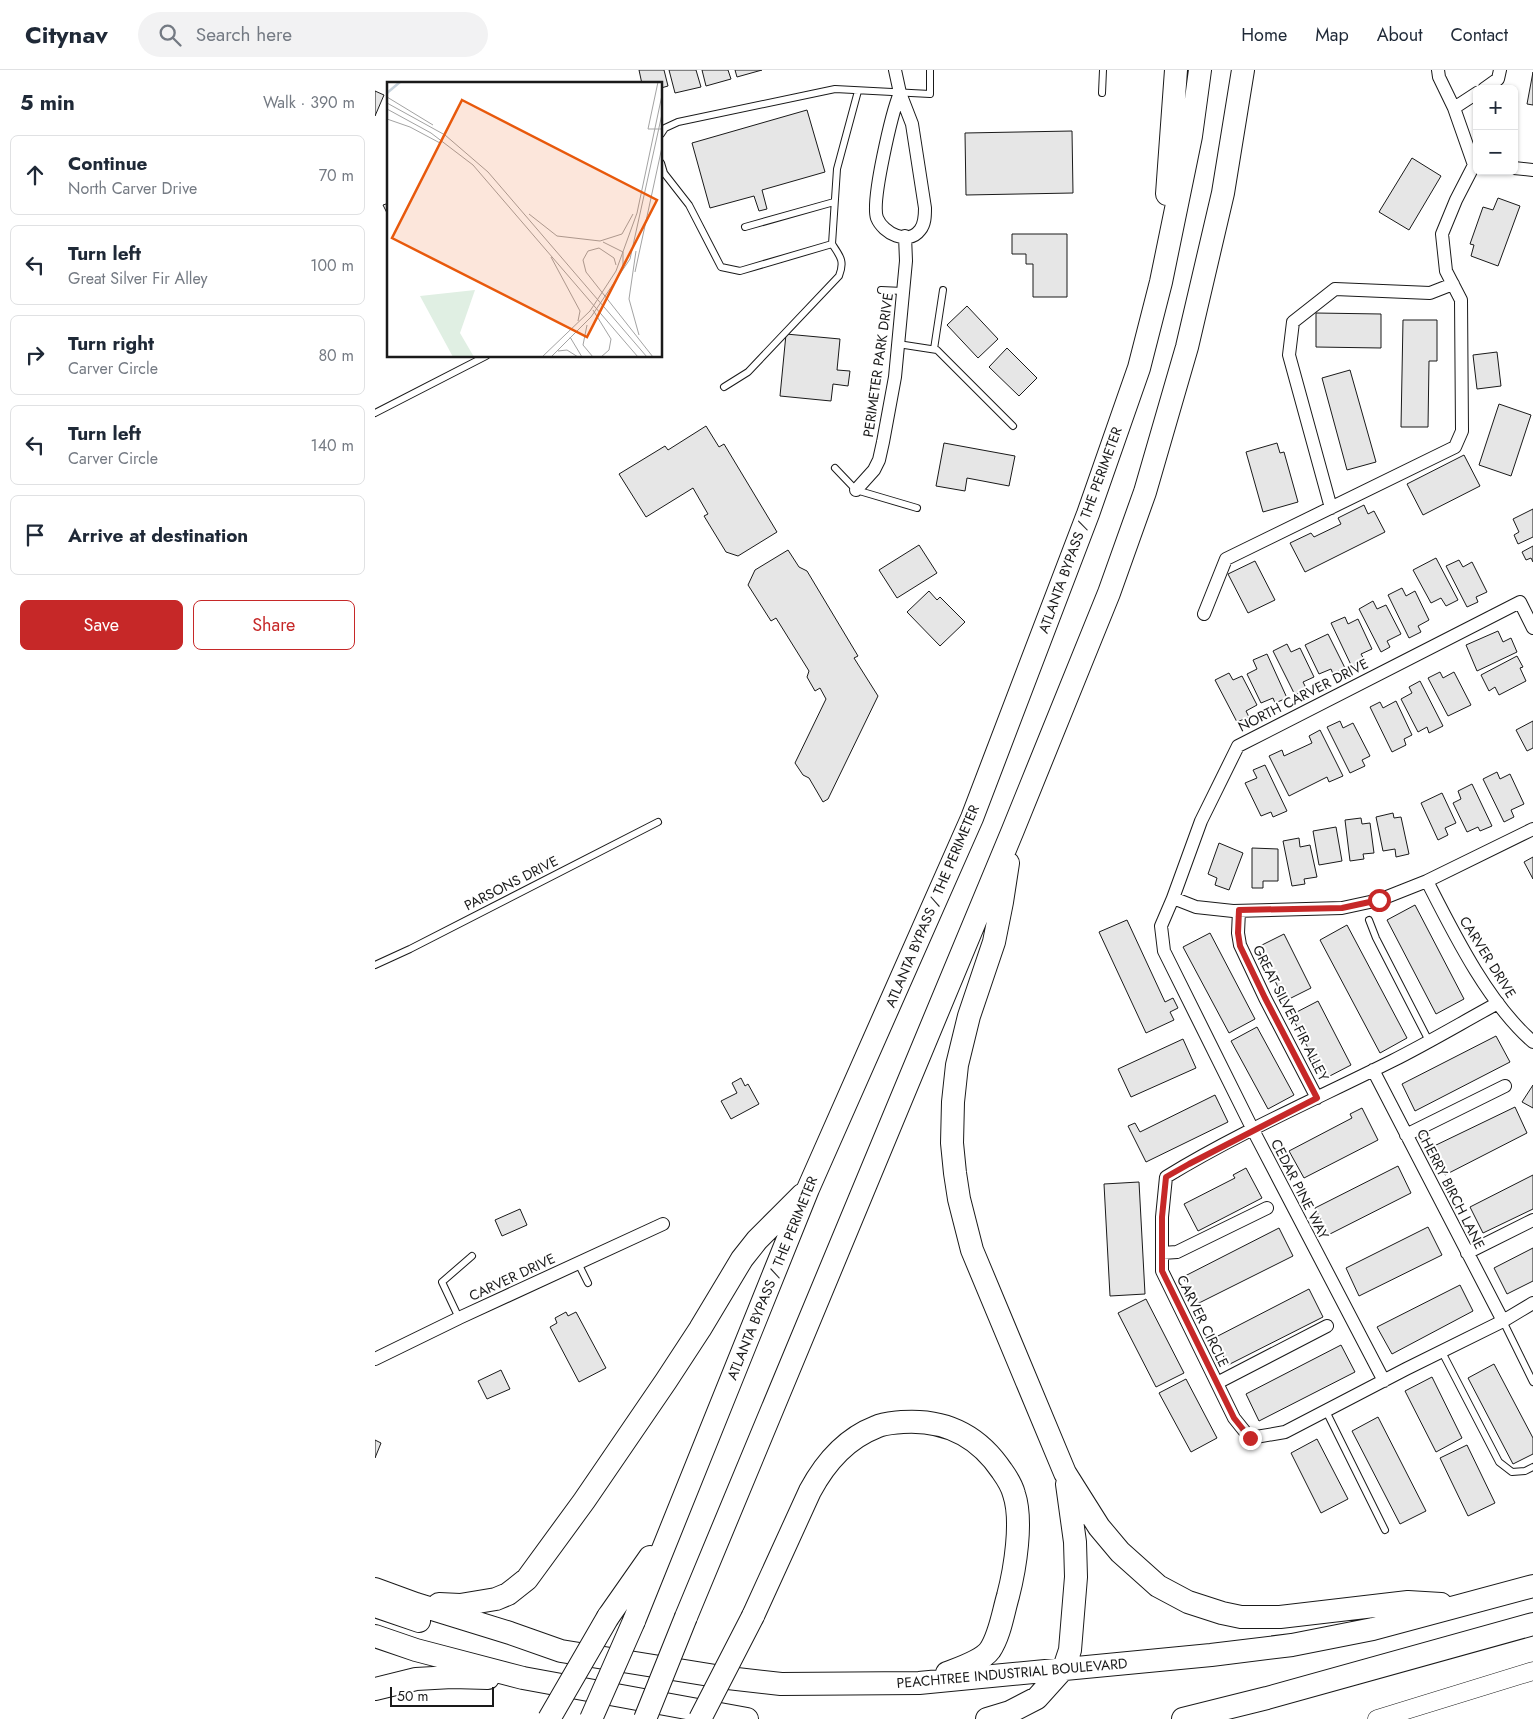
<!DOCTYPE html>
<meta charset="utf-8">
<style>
:root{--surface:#fff;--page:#f2f2f3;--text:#1f2937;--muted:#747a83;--line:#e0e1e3;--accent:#c62828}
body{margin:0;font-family:Jost,sans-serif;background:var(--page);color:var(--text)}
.controls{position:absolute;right:15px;top:15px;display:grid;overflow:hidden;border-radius:8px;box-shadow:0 1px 4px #0004}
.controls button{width:45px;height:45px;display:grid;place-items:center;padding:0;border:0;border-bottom:1px solid var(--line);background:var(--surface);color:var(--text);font:25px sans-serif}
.scale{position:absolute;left:15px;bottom:12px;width:104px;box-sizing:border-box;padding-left:5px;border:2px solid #1a1a1a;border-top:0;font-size:14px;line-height:18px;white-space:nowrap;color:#1a1a1a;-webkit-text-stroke:4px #fff;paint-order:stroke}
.stop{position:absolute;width:15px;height:15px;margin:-11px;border:4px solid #c62828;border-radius:50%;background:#fff}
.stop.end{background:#c62828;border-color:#fff;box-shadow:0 1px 5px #0008}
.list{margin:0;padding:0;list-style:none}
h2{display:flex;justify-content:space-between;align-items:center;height:65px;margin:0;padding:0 20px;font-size:21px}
h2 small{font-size:16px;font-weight:400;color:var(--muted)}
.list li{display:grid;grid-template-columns:32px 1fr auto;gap:15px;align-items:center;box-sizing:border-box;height:80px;margin:0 10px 10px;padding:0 10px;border:1px solid var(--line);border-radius:8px}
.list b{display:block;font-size:19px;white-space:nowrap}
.list p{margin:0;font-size:16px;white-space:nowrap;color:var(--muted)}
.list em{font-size:16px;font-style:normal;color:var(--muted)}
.actions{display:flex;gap:10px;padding:15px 20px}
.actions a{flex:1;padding:11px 0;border:1px solid var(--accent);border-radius:8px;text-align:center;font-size:18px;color:var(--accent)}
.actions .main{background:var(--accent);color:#fff}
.icon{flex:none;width:28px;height:28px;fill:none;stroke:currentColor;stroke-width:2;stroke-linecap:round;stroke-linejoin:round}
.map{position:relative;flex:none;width:1158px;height:1649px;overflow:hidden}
header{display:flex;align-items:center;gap:30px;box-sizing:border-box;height:70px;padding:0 25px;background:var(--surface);border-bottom:1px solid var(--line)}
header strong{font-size:24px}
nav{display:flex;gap:28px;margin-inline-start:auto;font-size:18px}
.search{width:350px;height:45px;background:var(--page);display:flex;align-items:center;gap:12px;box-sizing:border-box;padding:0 18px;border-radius:28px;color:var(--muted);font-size:19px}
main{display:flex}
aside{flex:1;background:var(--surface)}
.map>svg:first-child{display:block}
.building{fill:#e6e6e6;stroke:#1a1a1a}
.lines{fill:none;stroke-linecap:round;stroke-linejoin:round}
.lane-casing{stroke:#1a1a1a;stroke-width:8}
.street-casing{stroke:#1a1a1a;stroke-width:14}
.secondary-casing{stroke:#1a1a1a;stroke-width:19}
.highway-casing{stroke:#1a1a1a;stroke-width:24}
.lane{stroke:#fff;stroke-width:6}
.street{stroke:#fff;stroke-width:12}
.secondary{stroke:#fff;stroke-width:18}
.highway{stroke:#fff;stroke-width:22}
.highway-bridge-casing{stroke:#1a1a1a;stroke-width:24;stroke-linecap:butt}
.highway-bridge{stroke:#fff;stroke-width:22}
.route{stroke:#c62828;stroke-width:6}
.labels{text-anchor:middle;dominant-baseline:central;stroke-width:4;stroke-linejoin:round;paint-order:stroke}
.street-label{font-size:14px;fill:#1a1a1a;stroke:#fff}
.inset-river{fill:none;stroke:#c6d2dc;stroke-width:2.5}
.inset-road{fill:none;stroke:#a3a3a3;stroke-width:1}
.view{fill:#e8590c;fill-opacity:0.15;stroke:#e8590c;stroke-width:2.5}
.inset-edge{fill:none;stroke:#1a1a1a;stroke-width:2.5}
</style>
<header>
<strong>Citynav</strong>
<div class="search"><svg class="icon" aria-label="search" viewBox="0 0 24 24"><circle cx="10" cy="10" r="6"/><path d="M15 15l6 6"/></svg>Search here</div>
<nav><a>Home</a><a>Map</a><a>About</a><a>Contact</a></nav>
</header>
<main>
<aside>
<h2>5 min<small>Walk · 390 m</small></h2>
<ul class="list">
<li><svg class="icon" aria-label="ahead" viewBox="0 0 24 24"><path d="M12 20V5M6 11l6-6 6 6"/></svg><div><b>Continue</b><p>North Carver Drive</p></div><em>70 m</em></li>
<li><svg class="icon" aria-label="left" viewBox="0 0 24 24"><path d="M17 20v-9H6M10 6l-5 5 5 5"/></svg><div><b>Turn left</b><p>Great Silver Fir Alley</p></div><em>100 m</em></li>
<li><svg class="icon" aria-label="right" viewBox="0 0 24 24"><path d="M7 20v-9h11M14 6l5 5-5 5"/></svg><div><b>Turn right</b><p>Carver Circle</p></div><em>80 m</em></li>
<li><svg class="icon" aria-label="left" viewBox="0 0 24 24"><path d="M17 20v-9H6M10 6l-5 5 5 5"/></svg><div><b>Turn left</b><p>Carver Circle</p></div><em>140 m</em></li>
<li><svg class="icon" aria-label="arrive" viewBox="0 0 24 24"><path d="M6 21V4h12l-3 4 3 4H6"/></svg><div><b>Arrive at destination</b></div></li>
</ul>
<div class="actions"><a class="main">Save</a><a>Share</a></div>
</aside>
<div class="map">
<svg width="1158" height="1649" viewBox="0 0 1158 1649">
<rect width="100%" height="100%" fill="#fff"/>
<path class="building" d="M264,0H289L293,16L286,18V14H267Z
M294,0H321L326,17L300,23Z
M327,0H353L356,9L331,16Z
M360,0H387L362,7Z
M1158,2V35L1152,34Z
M0,21L9,25L0,46Z
M432,40L450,102L387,120L392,139L384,141L379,126L335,138L317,73Z
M697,61L698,123L591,125L590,63Z
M1037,88L1066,106L1034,160L1004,142Z
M1123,128L1145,136L1123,196L1096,186L1099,175L1095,174L1108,137L1118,140Z
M14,133V147L8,135Z
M637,164H692V227H658V194H651V184H637Z
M592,236L623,269L603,288L572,255Z
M941,243L1006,244V278L941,277Z
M1028,250H1062V291H1054L1053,357H1026Z
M411,264L465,269L462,300L475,301L473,316L458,314L456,331L405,326Z
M632,278L662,308L644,326L614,297Z
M1122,282L1126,316L1102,319L1098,285Z
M975,300L1001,392L972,400L947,308Z
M1124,334L1156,345L1136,406L1104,395Z
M331,356L344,377L349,374L402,462L363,486L351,482L329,446L333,444L318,418L271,447L244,404L290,376L293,380Z
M569,373L640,386L634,416L592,408L590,421L561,416Z
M902,373L905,383L909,382L923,432L888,442L871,382Z
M1089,385L1105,416L1048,445L1032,414Z
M989,435L993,444L999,441L1010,462L930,502L915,473L936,463L939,467L966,454L963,448Z
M1158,439V467L1143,474L1139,465L1144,462L1138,449Z
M544,475L562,503L522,528L504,500Z
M1158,476V492L1156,488L1151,490L1147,482Z
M413,480L424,497L432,501L483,586L479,588L503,626L453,729L448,732L434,708L428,705L420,693L451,629L445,618L440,621L432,607L434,601L401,548L396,551L373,515L380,500Z
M1061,488L1083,530L1071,536L1066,528L1056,533L1038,500Z
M1084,490L1088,497L1097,492L1112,522L1101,527L1103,532L1092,537L1071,496Z
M880,491L900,530L873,543L853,504Z
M1027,518L1031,526L1040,521L1054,550L1043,556L1046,562L1034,568L1013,525Z
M554,521L562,530L565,527L590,552L565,576L532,542Z
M998,531L1002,539L1011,535L1026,564L1012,571L1015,577L1006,582L984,539Z
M970,547L973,554L983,549L997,579L986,584L990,591L977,597L956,553Z
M1123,561L1128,572L1136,568L1142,582L1102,601L1091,575Z
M953,564L970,598L958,604L956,599L944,604L930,575Z
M912,574L916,582L925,578L939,607L928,612L932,620L920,625L898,581Z
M892,584L912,628L900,633L898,628L886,633L872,604L882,599L878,590Z
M1142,586L1148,597L1145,598L1151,611L1124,625L1120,617L1114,621L1106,605Z
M1065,602L1068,608L1079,602L1096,635L1073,646L1053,608Z
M854,603L858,610L867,606L882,635L871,641L874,647L862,652L840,610Z
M1045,611L1068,656L1054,663L1052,657L1043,662L1026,629L1037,623L1034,617Z
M1021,631L1037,665L1029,669L1031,675L1017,682L995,637L1005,632L1008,638Z
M965,651L968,658L978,653L995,686L987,690L990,696L975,703L952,657Z
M1158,651V678L1152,681L1141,660Z
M945,660L968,706L954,712L952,707L914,726L894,686L907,680L909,686L937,673L934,666Z
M890,695L912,741L898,747L896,742L886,746L870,713L882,708L878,700Z
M1122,702L1125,709L1135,704L1149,734L1136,740L1139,747L1129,752L1108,709Z
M1097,714L1117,756L1105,761L1103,757L1092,762L1078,733L1086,729L1083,721Z
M1067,723L1081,753L1070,758L1073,765L1063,770L1046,733Z
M1018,743L1019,748L1026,747L1034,784L1021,787L1020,779L1008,781L1001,747Z
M986,748L987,754L995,753L999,783L988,784L989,789L975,791L970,750Z
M961,757L967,791L944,795L938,761Z
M924,768L925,777L935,775L942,807L929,809L930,814L917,816L908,771Z
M844,773L868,783L854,820L840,815L842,808L833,804Z
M877,778L903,779V811H888V818H877Z
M1158,787V809L1149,792Z
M1040,835L1089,929L1061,944L1012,850Z
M752,850L790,932L798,928L803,938L795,942L799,950L771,963L724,862Z
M972,855L1032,968L1005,983L945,870Z
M835,863L880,949L854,963L808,877Z
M909,864L936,918L910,931L883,877Z
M943,931L976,995L949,1009L916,945Z
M882,957L919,1025L893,1039L856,971Z
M1121,966L1135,992L1040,1041L1027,1014Z
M808,969L821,998L756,1027L743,999Z
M366,1008L370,1016L373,1014L384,1034L356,1049L346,1031L362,1023L357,1013Z
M1158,1015V1038L1147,1032Z
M840,1025L853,1052L771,1092L753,1056L760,1053L765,1062Z
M1140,1037L1152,1063L1070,1105L1057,1077Z
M987,1038L1003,1070L929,1108L914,1081L977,1048L975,1044Z
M1023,1096L1036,1123L953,1165L940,1138Z
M871,1098L887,1128L823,1161L809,1134L860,1108L858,1105Z
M1158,1105V1139L1108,1163L1095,1137Z
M764,1112L770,1224L735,1226L729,1114Z
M145,1139L152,1155L127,1166L120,1150Z
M1053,1157L1067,1185L984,1226L971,1198Z
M904,1158L918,1186L822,1234L808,1207Z
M1158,1178V1211L1132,1224L1119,1198Z
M1085,1215L1098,1241L1017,1284L1002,1257Z
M934,1219L948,1247L853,1295L839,1268Z
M771,1229L809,1303L781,1317L743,1243Z
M191,1242L193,1246L201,1242L231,1298L204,1312L175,1257L182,1253L180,1248Z
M966,1275L980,1302L884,1351L871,1324Z
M1119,1294L1158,1368V1384L1138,1394L1093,1308Z
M126,1300L135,1319L112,1329L103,1311Z
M1057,1307L1087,1368L1061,1382L1030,1321Z
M811,1309L842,1368L816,1382L784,1323Z
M1003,1347L1051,1441L1025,1454L977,1361Z
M942,1369L973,1429L946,1443L916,1383Z
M0,1370L6,1373L0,1388Z
M1092,1375L1120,1433L1093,1446L1065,1388Z"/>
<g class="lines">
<defs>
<path id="lane" d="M727,23L728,0
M286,64L290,58L303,52L460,19L555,24V0
M286,93L289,103L314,135L346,197L365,201L457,174L462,99L483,21
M370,157L459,132
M506,220L528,221
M523,274L562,280L638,356
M559,279L568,220
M349,317L373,302L464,206C470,191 465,186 457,174
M0,343L111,286
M460,398L481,420L542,438
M994,850L1001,868L1054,971
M0,895L35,879L283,752
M203,1193L213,1213
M84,1248L67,1212L97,1186
M1128,1251L1158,1312
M1067,1282L1124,1392L1137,1402L1150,1401L1158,1397
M951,1341L1010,1460"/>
<path id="street" d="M520,0L525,23L537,54L550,138C550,146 550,154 545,160C533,176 508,163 502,148C496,131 517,42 525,23
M1063,0L1064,7L1079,38L1099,95
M1109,19L1123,9L1125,0
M1079,38L1102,23
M1139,98L1158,100
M481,420L499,400L504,390L508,372L520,307L531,191L530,166
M956,438L914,285L918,252L960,219L1055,223L1078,214
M829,544L851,489L1080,377L1087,361L1086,230L1071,201L1067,164L1081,130L1099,95H1102
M1158,558L1145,532L863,676L826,751L798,828L821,837L858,841L967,838L1004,830L1052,811L1158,759
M1052,811C1079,864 1113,933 1158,972
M798,828L786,856L789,881L878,1060L1009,1311
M864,841L863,863L865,875L890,928L942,1028
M1123,933C1088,952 1053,973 1017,991C941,1029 863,1063 791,1107L787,1147V1201L859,1348L875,1368L910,1362L1031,1299L1128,1251L1158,1233
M998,1000L1128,1251
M1031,1065L1130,1016
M787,1183L802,1182L892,1138
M1092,1183L1158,1150
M0,1289L84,1248L288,1154
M842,1313L952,1256"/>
<path id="secondary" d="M1002,1649L1158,1601"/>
<path id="highway" d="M792,124L801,0
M633,793L627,832L619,872L594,946L582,995L578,1032L577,1073L580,1103L584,1129L597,1180L690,1403L724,1457L745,1482L783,1516L813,1532L847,1543L866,1547H905L1033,1532L1066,1534
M0,1519L41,1534L135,1563L186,1581L353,1608L406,1614L544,1613L836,1585L917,1575L998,1559L1158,1516
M64,1534L85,1535L121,1529L133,1524L152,1509L209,1431L291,1311L325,1259L367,1189L382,1170L427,1125
M0,1536L44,1551
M378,1546L435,1421C450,1393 470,1369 501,1357C509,1353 519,1353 527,1352C570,1349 603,1365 627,1401C632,1408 637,1416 639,1424C648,1451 640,1499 633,1526C628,1543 625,1565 615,1580C607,1591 585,1598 572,1603
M233,1547L275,1487
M311,1547L638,760L734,523L770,422L812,277L848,123L868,0
M259,1551L433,1119L597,748L713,444L764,298L786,212L816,66L825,0
M0,1566L41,1580L148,1608L372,1649
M0,1619L41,1609L77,1607L113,1608
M612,1649L635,1642L662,1628L689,1598L695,1580L701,1507L700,1472L692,1414
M808,1649L892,1628L1158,1554"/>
</defs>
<use href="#lane" class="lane-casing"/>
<use href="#street" class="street-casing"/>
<use href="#secondary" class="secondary-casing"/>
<use href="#highway" class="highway-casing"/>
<use href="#lane" class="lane"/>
<use href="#street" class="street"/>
<use href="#secondary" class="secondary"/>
<use href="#highway" class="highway"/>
<defs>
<path id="highway-bridge" d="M174,1649L233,1547
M216,1649L259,1551
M270,1649L311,1547
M325,1649L378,1546"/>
</defs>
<use href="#highway-bridge" class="highway-bridge-casing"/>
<use href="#highway-bridge" class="highway-bridge"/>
</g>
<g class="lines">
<path class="route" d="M875,1368L859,1348L787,1201V1147L791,1107L814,1094L942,1028L890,928L865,876L863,863L864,840L967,838L1004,830"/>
</g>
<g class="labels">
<g class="street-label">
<text transform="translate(503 295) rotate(-82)">PERIMETER PARK DRIVE</text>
<text transform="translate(705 460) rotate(-70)">ATLANTA BYPASS / THE PERIMETER</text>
<text transform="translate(928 625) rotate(-27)">NORTH CARVER DRIVE</text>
<text transform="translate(136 813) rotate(-27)">PARSONS DRIVE</text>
<text transform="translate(557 836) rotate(-67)">ATLANTA BYPASS / THE PERIMETER</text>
<text transform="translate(1113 887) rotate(58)">CARVER DRIVE</text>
<text transform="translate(916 943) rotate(63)">GREAT SILVER FIR ALLEY</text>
<text transform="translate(925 1119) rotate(63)">CEDAR PINE WAY</text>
<text transform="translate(1076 1119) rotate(63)">CHERRY BIRCH LANE</text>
<text transform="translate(137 1207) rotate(-25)">CARVER DRIVE</text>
<text transform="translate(397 1208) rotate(-68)">ATLANTA BYPASS / THE PERIMETER</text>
<text transform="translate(828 1251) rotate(64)">CARVER CIRCLE</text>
<text transform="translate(637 1603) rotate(-5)">PEACHTREE INDUSTRIAL BOULEVARD</text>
</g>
</g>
<g transform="translate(12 12)">
<rect width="275" height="275" fill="#fff"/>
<path d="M88,208L73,251L87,275H66L33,214Z" fill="#e0efe3"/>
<path class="inset-river" d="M0,11L13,0"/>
<path class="inset-road" d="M271,0L261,47H275M0,15L46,43M0,21L58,53L101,90L260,275M0,27L44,51L86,83L251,275M0,37L23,45L53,61M142,132L170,154L213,159L235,152L246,132M216,160L236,170V186M249,169L242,217L252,253M164,175L193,229L191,239M229,183L227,176L212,166L201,169L196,178L199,190L266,275M248,190L275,65M206,228L224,257L222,268L214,275M200,243L196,263L206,275M183,255L195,275M171,269L180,268L191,275M155,275L203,229L229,189L250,131L275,13M164,275L204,235L243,177L275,32"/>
<path class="view" d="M75,18L270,118L200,255L5,156Z"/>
<rect width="275" height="275" class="inset-edge"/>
</g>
</svg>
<div class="controls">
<button>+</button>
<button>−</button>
</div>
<div class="scale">50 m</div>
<div class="stop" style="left:1004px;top:830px"></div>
<div class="stop end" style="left:875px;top:1368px"></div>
</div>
</main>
